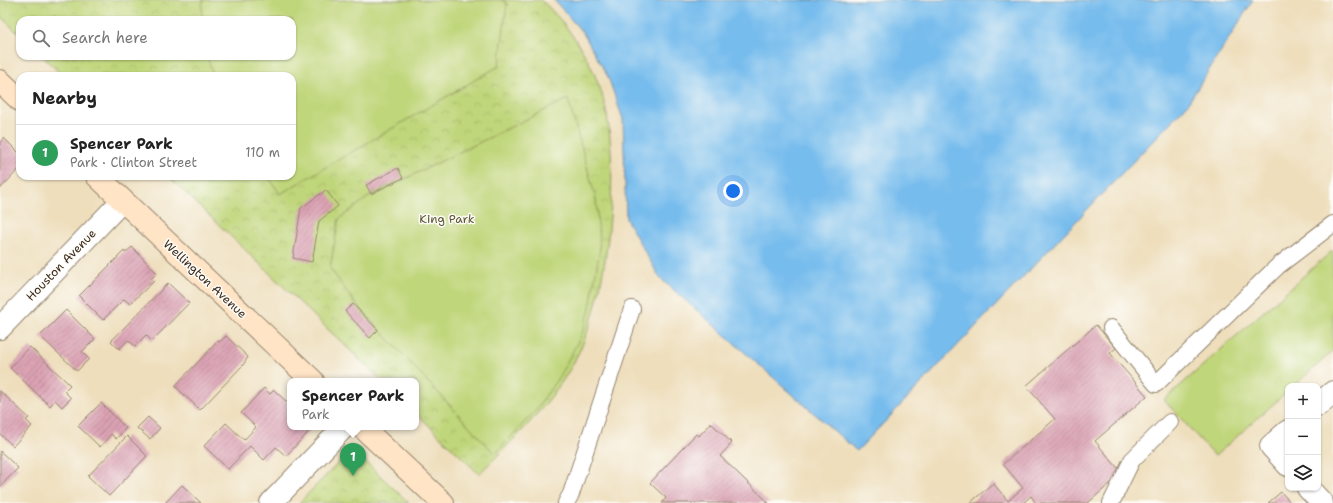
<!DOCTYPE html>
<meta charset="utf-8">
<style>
:root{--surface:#fff;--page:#f2f2f2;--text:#222;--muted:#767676;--line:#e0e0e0;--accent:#0b8043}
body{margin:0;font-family:"Shantell Sans",sans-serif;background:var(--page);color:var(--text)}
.controls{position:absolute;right:12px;bottom:12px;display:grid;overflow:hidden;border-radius:8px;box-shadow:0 1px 3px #0004}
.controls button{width:36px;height:36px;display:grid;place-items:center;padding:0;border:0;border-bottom:1px solid var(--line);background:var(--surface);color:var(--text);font:20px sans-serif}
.you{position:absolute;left:733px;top:191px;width:14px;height:14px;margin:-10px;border:3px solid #fff;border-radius:50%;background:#1a73e8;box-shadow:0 0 0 6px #1a73e833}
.badge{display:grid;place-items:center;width:26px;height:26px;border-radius:50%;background:var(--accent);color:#fff;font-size:13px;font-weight:700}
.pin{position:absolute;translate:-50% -33px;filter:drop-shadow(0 1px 2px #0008)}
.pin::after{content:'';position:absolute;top:21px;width:14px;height:12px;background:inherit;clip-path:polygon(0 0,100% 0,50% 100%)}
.popup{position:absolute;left:287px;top:378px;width:132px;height:52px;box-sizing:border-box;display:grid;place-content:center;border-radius:8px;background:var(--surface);filter:drop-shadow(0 1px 3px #0005);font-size:13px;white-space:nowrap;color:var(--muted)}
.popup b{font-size:15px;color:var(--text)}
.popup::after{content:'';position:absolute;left:50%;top:100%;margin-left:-8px;border:8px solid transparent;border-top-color:var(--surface)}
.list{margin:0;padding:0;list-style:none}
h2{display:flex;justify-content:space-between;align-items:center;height:52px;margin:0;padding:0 16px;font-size:17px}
h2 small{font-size:13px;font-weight:400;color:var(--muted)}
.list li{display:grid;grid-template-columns:26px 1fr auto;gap:12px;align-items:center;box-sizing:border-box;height:56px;padding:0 16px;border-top:1px solid var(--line)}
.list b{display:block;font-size:15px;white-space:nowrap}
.list p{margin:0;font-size:13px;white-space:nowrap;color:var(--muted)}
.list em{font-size:13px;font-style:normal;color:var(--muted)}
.icon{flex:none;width:22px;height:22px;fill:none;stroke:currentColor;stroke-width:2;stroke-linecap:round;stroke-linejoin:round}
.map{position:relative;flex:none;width:1333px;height:503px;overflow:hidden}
.search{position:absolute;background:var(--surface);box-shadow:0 1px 3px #0004;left:16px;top:16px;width:280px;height:44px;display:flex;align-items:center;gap:10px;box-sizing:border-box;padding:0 14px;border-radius:12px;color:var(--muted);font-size:15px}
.panel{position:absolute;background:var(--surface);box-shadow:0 1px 3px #0004;left:16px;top:72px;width:280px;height:108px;border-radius:12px}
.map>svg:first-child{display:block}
.park{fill:url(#park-crowns);stroke:#7e804c}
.garden{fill:#c0d67a;stroke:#7e804c}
.water{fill:#76bced;stroke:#587386}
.building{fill:url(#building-hatch)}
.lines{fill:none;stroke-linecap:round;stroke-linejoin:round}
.lane-casing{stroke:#94846d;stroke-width:18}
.street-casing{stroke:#94846d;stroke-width:24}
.secondary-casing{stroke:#94846d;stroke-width:24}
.lane{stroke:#fff;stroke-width:16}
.street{stroke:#fff;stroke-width:22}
.secondary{stroke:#ffe4c6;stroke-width:22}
.labels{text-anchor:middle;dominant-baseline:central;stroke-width:3;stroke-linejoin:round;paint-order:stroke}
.park-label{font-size:12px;fill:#5c5535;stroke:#fdfcf7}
.street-label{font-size:12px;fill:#3b2a1e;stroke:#fdfcf7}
</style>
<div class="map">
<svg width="1333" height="503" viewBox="0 0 1333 503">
<defs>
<pattern id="park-crowns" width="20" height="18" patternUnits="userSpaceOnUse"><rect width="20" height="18" fill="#c0d67a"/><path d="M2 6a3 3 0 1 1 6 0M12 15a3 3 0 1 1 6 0" fill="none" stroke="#a6b869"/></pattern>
<pattern id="building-hatch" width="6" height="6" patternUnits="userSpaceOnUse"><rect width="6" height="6" fill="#dba2b4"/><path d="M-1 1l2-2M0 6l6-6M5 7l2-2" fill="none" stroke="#b38492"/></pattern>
</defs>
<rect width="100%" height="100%" fill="#fdfcf7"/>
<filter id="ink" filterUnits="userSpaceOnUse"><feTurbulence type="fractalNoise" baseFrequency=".025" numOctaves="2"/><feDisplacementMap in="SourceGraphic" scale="8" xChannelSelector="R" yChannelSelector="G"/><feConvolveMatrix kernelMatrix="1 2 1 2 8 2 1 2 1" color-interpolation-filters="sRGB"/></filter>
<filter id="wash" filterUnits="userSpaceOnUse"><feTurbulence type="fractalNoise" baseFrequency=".012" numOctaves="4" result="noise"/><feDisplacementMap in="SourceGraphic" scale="16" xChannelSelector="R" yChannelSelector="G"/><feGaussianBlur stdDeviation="0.9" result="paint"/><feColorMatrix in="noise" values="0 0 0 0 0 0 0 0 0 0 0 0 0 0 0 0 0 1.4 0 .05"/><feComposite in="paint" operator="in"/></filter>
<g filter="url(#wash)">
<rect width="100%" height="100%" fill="#eedebc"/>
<path class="park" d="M0,0H541C570,26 594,64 604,101C621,167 609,295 577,356C554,402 515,438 479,474L416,413V381H382L168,176H292V76H63L42,56H292V20H20V35L0,16Z
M352,449L409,503H299Z"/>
<path class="garden" d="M204,0H503L507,4L499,66L280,194L268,176H292V76H213L207,56H292V20H202V5Z
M568,99L596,199L600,248L589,313L581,336L560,375L536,410L495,454L355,303L330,268L339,219L370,196Z
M1333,250V351L1294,386H1288V391L1215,456L1164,400Z"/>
<path class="water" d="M554,0H1253L1187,105L857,451L660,278L626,219L623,119L608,77L583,33Z"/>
<g id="blocks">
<path class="building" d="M4,138L20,154V168L0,189V142Z
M398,168L403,178L371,194L366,185Z
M326,190L338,206L319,221L312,262L293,258L301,208Z
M132,247L157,273L151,279L154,281L130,304L124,299L103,320L79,296L124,251L125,253Z
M168,283L189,303L152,341L146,335L135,346L128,340L119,349L111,341Z
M353,304L378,330L370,338L345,311Z
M66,310L95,339L82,352L89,359L77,371L40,336Z
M1096,325L1116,348L1110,353L1147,396L1095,441L1122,473L1088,503H1036L1031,496L1023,503H970L993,483L1008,501L1023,488L1003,464L1055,419L1026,386Z
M226,336L248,357L243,365L200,410L175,386L218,341L219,342Z
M30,347L70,385L64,391L71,398L62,407L55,400L50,406L10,368Z
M264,388L270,394L274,390L290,405V427H313L286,456L276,447L264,460L250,446L228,469L204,446L226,423L244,440L256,427L241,413Z
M0,391L29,418L26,420L32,426L13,446L0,434Z
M101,403L126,428L116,439L111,434L100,447L78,426Z
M148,417L160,428L150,439L137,428Z
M711,423L732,443L720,456L769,503H662L666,498L650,483L696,434L699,436Z
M127,436L147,456L109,496L88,476Z
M0,451L18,468L0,487Z
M182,485L201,503H165Z
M1281,492L1291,503H1268Z"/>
</g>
</g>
<g filter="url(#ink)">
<use href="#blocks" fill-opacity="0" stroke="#94846d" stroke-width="1"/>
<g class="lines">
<defs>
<path id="lane" d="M1111,328L1156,384L1278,266L1333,224
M566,503L571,494L632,309
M1111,503L1132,460L1170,422"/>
<path id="street" d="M0,328L122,201
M1318,405L1333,392
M1288,431L1271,446L1288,465
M1308,488L1322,503
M271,503L344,427"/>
<path id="secondary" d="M0,81L20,100
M97,176L313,381
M362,427L443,503"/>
</defs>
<use href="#lane" class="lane-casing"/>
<use href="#street" class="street-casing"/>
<use href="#secondary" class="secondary-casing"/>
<use href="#lane" class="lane"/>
<use href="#street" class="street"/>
<use href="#secondary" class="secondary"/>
</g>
</g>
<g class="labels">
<g class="park-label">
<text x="447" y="219">King Park</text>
</g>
<g class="street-label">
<text transform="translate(61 265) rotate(-46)">Houston Avenue</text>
<text transform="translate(205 279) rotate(43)">Wellington Avenue</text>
</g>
</g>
</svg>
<div class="controls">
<button>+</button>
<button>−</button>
<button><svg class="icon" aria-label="layers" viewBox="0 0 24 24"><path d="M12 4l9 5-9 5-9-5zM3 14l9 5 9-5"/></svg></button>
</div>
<div class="you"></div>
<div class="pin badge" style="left:353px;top:476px;background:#2e9e5b">1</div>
<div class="popup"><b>Spencer Park</b>Park</div>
<div class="search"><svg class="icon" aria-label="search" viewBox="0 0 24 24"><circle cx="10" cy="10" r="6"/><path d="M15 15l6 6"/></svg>Search here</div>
<section class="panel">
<h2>Nearby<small></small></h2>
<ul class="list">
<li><span class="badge" style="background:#2e9e5b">1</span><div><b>Spencer Park</b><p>Park · Clinton Street</p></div><em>110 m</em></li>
</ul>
</section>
</div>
